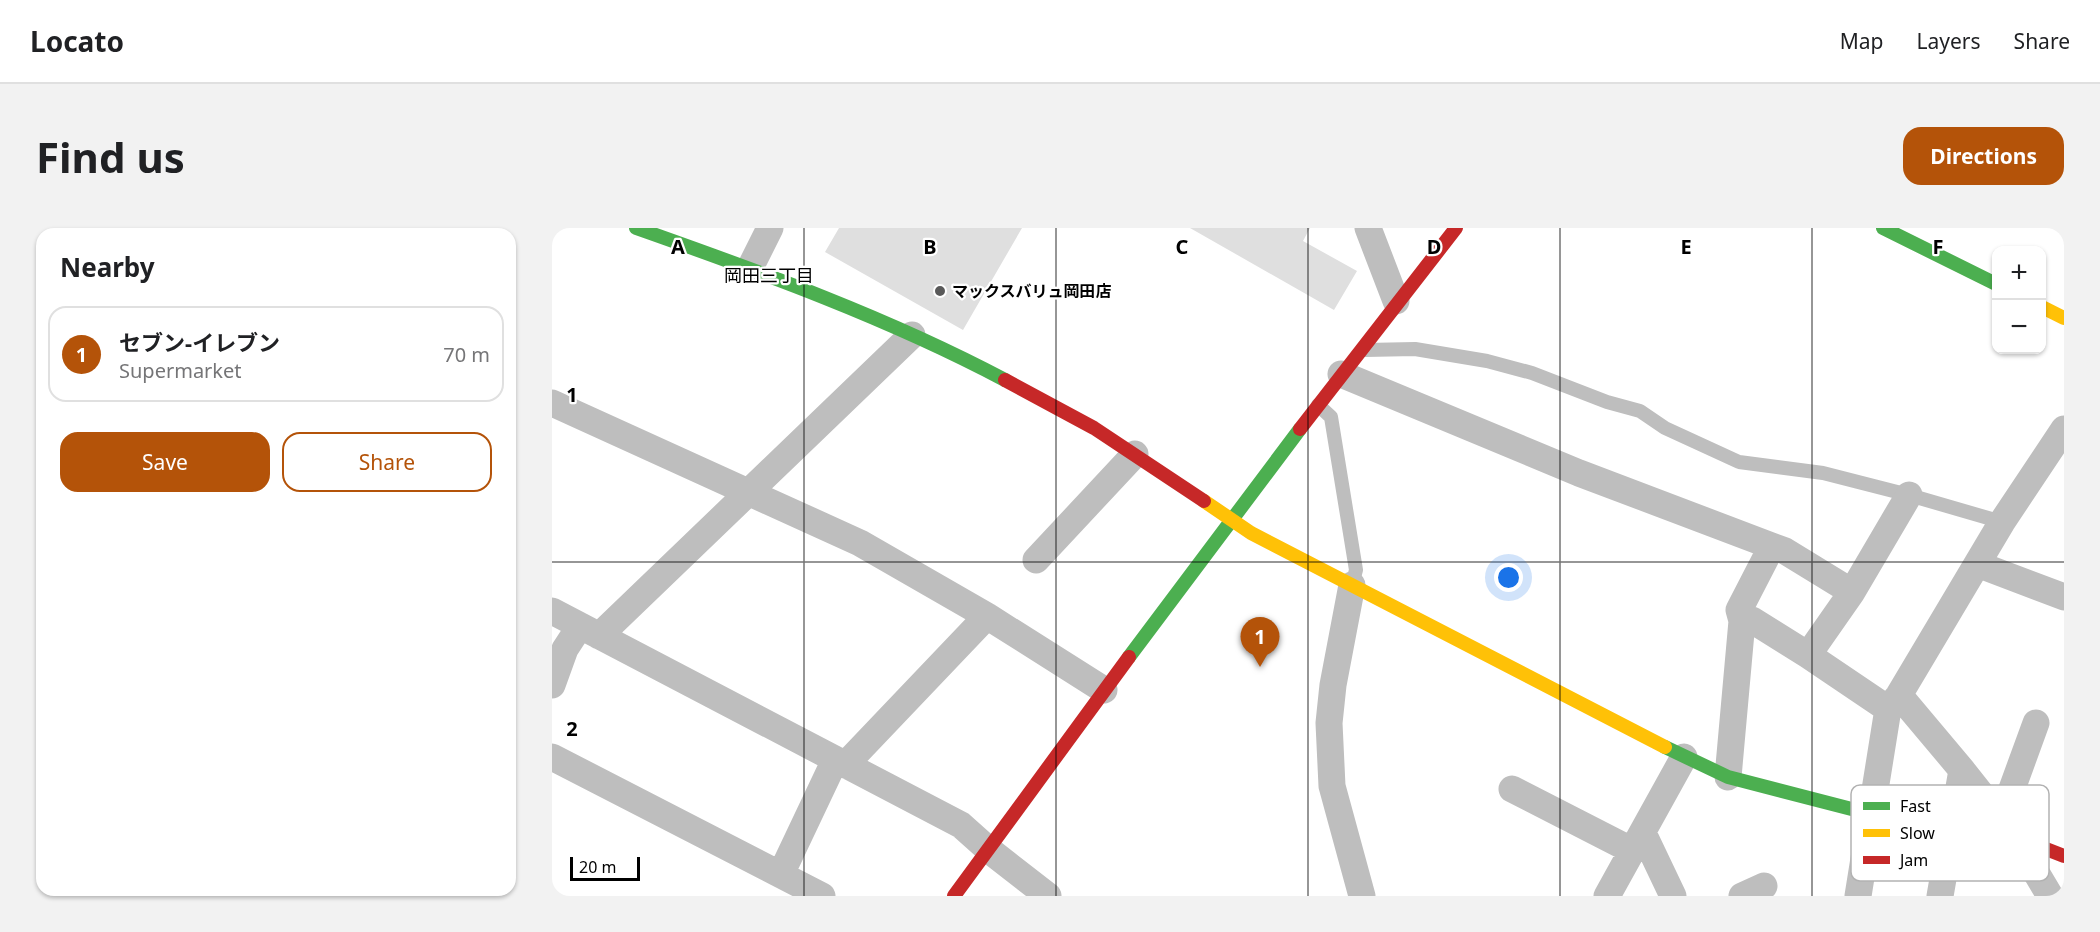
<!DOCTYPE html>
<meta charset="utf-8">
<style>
:root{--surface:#fff;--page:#f2f2f2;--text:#202124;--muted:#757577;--line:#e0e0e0;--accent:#b45309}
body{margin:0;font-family:"Noto Sans","Noto Sans JP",sans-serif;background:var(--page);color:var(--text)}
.controls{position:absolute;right:18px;top:18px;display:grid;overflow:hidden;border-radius:12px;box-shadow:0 2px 4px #0004}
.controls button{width:54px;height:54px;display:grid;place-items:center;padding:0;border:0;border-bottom:2px solid var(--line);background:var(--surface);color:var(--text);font:30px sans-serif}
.scale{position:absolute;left:18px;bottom:15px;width:70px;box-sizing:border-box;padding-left:6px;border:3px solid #000;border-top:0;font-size:16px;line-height:21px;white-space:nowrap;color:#000;-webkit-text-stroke:4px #fff;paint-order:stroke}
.you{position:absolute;left:957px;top:350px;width:21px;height:21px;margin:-15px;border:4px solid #fff;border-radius:50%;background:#1a73e8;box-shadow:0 0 0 9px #1a73e833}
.badge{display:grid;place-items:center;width:39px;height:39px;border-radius:50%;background:var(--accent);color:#fff;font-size:20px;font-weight:700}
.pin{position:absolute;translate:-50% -50px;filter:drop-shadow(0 2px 3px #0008)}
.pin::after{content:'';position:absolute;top:32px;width:21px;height:18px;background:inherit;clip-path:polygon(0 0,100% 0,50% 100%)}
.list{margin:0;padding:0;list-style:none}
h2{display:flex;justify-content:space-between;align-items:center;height:78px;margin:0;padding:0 24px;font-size:26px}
h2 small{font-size:20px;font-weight:400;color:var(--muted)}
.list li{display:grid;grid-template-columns:39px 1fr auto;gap:18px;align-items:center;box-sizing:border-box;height:96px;margin:0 12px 12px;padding:0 12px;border:2px solid var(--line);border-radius:18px}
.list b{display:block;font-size:22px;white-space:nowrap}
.list p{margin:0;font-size:20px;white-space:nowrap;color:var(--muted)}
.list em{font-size:20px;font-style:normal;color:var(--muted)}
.actions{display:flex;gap:12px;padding:18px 24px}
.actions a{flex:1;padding:14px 0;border:2px solid var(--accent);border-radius:18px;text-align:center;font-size:21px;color:var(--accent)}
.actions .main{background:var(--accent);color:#fff}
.map{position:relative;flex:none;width:1512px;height:668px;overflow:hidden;border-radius:18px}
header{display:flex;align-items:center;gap:36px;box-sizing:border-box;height:84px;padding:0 30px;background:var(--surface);border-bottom:2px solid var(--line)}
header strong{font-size:28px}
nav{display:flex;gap:33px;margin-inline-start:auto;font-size:21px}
.intro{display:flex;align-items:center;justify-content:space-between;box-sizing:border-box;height:144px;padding:0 36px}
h1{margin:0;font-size:42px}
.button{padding:15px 27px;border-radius:18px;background:var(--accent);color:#fff;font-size:21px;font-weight:700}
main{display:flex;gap:36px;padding:0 36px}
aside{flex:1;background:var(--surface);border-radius:18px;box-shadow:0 2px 4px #0004}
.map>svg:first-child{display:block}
.building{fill:#dfdfdf}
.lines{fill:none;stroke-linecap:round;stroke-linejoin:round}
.lane{stroke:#bebebe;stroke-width:14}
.street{stroke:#bebebe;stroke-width:27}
.fast{stroke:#4caf50;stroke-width:14}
.slow{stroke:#ffc107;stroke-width:14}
.jam{stroke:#c62828;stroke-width:14}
.grid{fill:none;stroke:#000;stroke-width:1.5;stroke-opacity:0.55}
.poi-dot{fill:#595959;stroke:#fff;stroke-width:2}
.labels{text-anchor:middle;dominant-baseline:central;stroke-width:4.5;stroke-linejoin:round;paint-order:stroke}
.poi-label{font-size:16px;font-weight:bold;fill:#000;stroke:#fff;text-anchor:start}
.neighbourhood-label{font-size:18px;fill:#000;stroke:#fff}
.key{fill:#fff;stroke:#b2b2b2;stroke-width:1.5}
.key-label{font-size:16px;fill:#000}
.grid-label{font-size:20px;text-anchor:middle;font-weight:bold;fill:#000;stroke:#fff;stroke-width:4.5;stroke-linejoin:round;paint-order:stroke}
</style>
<header>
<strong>Locato</strong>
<nav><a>Map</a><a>Layers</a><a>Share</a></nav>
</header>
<div class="intro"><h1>Find us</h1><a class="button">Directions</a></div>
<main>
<aside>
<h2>Nearby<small></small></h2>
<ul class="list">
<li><span class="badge">1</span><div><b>セブン-イレブン</b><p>Supermarket</p></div><em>70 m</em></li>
</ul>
<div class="actions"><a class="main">Save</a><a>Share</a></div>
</aside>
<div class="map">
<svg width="1512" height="668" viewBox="0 0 1512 668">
<rect width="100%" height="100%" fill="#fff"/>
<path class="building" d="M287,0H470L411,102L273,24Z
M638,0H758L751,13L805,43L782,82Z"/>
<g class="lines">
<path class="lane" d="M813,122L863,121L935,133L980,145L1055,174L1088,183L1113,200L1187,234L1271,245L1357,267L1450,294
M766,177L779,189L804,342L800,357"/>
<path class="street" d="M816,0L844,73
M198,40L218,0
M789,146L1027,245L1233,323L1300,364L1256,427L1336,481
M0,175L308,315L435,388L552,462
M1220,318L1187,382L1190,393L1200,392L1256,427
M484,332L583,226
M1425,336L1512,369
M800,357L781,457L777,495L780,558L810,668
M1300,364L1357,267
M0,383L409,597L437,622L496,668
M47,408L360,107
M0,457L13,421L28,398
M1347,467L1410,542L1463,609L1498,668
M0,529L270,668
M293,537L435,388
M1176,549L1190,393
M960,561L1081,623
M1449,591L1484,495
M1091,605L1121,668
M229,646L283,532
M1055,668L1132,529
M1190,668L1212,658
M1306,668L1336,481L1347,467L1450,294L1512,201
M1388,668L1410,542"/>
<path class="fast" d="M84,0C209,44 336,90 453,152
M1331,0L1444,56
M577,429L748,201
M1113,519L1176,549L1319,586L1401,599"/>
<path class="slow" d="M1490,79L1512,90
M652,273L699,305L1113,519"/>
<path class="jam" d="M453,152L542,200L652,273
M748,201L904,0
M1401,599L1463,609L1512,628
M402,668L577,429"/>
</g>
<path class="grid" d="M252,0V668M504,0V668M756,0V668M1008,0V668M1260,0V668M0,334H1512"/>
<circle class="poi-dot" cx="388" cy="63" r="6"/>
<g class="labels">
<g class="poi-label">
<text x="400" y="63">マックスバリュ岡田店</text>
</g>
<g class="neighbourhood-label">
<text x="217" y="47">岡田三丁目</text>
</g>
</g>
<rect x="1299" y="557" width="198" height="96" rx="9" class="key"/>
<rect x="1311" y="574" width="27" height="8" fill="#4caf50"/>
<rect x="1311" y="601" width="27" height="8" fill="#ffc107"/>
<rect x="1311" y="628" width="27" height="8" fill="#c62828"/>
<g class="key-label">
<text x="1348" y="584">Fast</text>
<text x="1348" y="611">Slow</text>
<text x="1348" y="638">Jam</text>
</g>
<g class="grid-label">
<text x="126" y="26">A</text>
<text x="378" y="26">B</text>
<text x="630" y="26">C</text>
<text x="882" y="26">D</text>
<text x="1134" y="26">E</text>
<text x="1386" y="26">F</text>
<text x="20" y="174">1</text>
<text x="20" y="508">2</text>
</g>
</svg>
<div class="controls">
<button>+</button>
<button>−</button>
</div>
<div class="scale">20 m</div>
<div class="you"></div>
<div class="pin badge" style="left:708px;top:439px">1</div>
</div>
</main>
